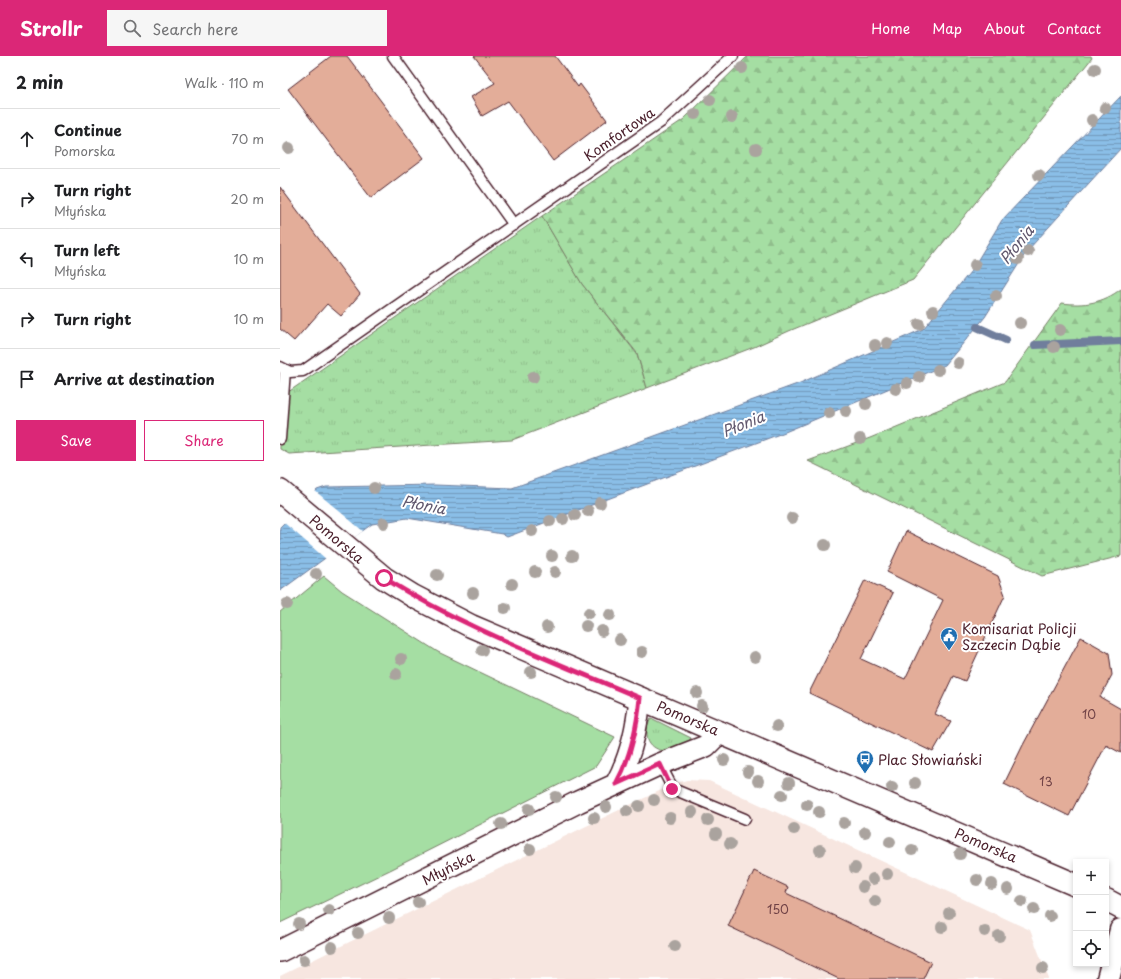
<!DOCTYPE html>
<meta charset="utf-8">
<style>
:root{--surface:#fff;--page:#f6f6f6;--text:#202124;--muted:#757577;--line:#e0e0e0;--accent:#db2777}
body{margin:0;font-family:"Playpen Sans",sans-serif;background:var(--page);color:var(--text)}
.controls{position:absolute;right:12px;bottom:12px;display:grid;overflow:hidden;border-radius:0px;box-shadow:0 2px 6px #0003}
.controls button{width:36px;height:36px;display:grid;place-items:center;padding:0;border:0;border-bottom:1px solid var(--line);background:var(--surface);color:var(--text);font:20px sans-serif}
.stop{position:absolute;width:12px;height:12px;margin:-9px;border:3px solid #db2777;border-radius:50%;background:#fff}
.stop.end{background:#db2777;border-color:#fff;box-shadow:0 1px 4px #0008}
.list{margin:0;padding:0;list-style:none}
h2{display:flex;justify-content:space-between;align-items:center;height:52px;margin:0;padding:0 16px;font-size:17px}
h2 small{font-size:13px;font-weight:400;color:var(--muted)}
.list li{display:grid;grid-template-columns:26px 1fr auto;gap:12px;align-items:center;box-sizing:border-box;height:60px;padding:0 16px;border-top:1px solid var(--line)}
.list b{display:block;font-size:15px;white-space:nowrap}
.list p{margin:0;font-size:13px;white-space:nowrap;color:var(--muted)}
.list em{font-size:13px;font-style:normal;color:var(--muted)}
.actions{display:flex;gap:8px;padding:12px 16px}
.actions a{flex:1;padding:9px 0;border:1px solid var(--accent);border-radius:0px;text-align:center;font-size:14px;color:var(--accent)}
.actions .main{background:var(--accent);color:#fff}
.icon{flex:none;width:22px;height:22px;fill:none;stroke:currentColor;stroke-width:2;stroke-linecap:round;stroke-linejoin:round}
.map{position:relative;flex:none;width:841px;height:923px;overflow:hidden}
header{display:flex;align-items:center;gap:24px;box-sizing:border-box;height:56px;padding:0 20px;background:var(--accent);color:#fff}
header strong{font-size:19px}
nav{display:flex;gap:22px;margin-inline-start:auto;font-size:14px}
.search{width:280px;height:36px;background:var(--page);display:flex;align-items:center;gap:10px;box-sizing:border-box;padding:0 14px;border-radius:0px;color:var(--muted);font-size:15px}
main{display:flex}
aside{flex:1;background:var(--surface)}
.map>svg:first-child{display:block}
.built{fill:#f7e6e0}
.grass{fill:url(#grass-tufts);stroke:#787e67}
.forest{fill:url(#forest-firs);stroke:#787e67}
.green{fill:#a5dea3;stroke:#787e67}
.water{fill:url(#water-rules);stroke:#707e9c}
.pier{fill:#fff}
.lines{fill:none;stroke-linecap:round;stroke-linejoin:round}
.stream{stroke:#707e9c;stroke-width:8}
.building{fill:#e3ad99;stroke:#4a1f2b}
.lane-casing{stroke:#4a1f2b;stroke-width:13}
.street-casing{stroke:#4a1f2b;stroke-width:24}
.secondary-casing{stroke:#4a1f2b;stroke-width:25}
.lane{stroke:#fff;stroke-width:10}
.street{stroke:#fff;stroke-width:21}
.secondary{stroke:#fff;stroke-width:22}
.tree{fill:#aaa39e}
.route{stroke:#db2777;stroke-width:5}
.labels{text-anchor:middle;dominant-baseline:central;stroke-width:4;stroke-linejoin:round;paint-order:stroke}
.number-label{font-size:12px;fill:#704246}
.street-label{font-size:14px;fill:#4a1f2b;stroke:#fff}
.poi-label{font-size:14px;fill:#4a1f2b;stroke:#fff;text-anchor:start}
.water-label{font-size:15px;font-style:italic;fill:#60576d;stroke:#fff}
</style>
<header>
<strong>Strollr</strong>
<div class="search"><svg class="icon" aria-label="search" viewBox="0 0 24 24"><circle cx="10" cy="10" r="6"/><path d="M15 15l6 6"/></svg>Search here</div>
<nav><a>Home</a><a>Map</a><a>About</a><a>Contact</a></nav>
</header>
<main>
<aside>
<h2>2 min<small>Walk · 110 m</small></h2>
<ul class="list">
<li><svg class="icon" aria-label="ahead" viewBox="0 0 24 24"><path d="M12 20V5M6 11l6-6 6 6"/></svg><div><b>Continue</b><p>Pomorska</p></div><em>70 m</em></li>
<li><svg class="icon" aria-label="right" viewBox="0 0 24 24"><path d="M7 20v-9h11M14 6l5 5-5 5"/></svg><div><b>Turn right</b><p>Młyńska</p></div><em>20 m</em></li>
<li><svg class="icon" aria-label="left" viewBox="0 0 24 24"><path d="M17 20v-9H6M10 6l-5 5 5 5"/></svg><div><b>Turn left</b><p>Młyńska</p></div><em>10 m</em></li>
<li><svg class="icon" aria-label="right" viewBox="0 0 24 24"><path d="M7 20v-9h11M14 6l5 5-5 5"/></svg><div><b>Turn right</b></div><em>10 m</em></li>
<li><svg class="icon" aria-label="arrive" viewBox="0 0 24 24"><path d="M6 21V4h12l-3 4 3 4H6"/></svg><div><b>Arrive at destination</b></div></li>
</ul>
<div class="actions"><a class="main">Save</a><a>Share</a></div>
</aside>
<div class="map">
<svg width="841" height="923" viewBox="0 0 841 923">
<defs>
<pattern id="grass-tufts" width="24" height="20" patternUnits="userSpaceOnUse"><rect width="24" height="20" fill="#a5dea3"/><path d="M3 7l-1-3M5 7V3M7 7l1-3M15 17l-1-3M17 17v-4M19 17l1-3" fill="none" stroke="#90be8c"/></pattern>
<pattern id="forest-firs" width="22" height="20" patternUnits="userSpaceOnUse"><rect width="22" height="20" fill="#a5dea3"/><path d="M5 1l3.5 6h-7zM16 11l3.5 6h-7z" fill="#90be8c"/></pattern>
<pattern id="water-rules" width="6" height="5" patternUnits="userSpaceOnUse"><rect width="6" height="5" fill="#8abee7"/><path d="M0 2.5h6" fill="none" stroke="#739abb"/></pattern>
</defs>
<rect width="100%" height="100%" fill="#fff"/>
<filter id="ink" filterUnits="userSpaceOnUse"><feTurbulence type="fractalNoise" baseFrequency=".025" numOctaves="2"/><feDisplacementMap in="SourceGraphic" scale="8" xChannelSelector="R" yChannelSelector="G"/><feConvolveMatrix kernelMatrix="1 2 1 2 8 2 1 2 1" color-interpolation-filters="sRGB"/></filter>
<g filter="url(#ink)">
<path class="built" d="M407,724L429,725L750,874L769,923H0V920L335,756L396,727Z"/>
<path class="grass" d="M262,160L302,228L357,298L367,332L232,384L9,398L0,393V342L4,339Z
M371,662L411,682C394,706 354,695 371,662Z"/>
<path class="forest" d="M468,0H811L812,2L633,224L509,275L474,291L367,332L357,297L302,228L262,160L404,63Z
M841,233V500L762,520L528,405L590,382L725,326L782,247C804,250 823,247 841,233Z"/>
<path class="green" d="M44,520L62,535L158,596L335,681L316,710L112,813L0,867V556Z"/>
<path class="water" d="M841,40V92L747,195L705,261L665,309L505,376L227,481L222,478L127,462L92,468L0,535V471L37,434L46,431L155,429L232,432L520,327L643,273L691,215L722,164Z"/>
<path class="pier" d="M34,434L83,475L46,503L2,465Z"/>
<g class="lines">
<path class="stream" d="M697,271L726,284
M755,289L841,285"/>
</g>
<path class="building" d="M51,0H67L144,102L91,142L8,33Z
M194,0H275L298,31L300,28L327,64L273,105L228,45L202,60L191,41L215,27Z
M0,131L80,238L61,260L47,248L14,285L0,273Z
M626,475L718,520L725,539L685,625L673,620L655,658L671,665L653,696L529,637L585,524L613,537L581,603L625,623L663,544L607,516Z
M801,581L829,597L832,619L820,641L841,653V697L826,689L789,760L724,728L743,689Z
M474,815L508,831L506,837L651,906L643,923H559L448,870Z"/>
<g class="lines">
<defs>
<path id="lane" d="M113,0L234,169
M0,311L10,316L23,315L381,66L453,0
M0,383L5,314
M380,708L393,733L465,763"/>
<path id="street" d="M336,728C351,701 357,673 360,642
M0,895L298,746L380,708L426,690L440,676"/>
<path id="secondary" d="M0,435L104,522L133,540L191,570L796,829
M826,844L841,852
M828,923L841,874"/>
</defs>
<use href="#lane" class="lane-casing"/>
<use href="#street" class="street-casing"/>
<use href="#secondary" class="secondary-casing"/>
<use href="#lane" class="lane"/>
<use href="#street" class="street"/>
<use href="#secondary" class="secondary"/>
</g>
<g class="tree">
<circle cx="462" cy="12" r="6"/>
<circle cx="815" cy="13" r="6"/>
<circle cx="430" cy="44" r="6"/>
<circle cx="825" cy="52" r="6"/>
<circle cx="415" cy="58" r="6"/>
<circle cx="452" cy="61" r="6"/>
<circle cx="812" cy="64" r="6"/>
<circle cx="9" cy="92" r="6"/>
<circle cx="476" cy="93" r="6"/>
<circle cx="759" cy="119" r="6"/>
<circle cx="748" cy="195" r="6"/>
<circle cx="738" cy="203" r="6"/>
<circle cx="695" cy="209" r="6"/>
<circle cx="716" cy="240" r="6"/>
<circle cx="653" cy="255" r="6"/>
<circle cx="740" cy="267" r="6"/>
<circle cx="639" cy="268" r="6"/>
<circle cx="780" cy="274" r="6"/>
<circle cx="607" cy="287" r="6"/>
<circle cx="595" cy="289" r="6"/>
<circle cx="774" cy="291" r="6"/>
<circle cx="678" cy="307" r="6"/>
<circle cx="658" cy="314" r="6"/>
<circle cx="253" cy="321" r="6"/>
<circle cx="639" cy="321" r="6"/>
<circle cx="627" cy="327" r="6"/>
<circle cx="616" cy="333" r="6"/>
<circle cx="586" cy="348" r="6"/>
<circle cx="566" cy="355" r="6"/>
<circle cx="549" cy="357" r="6"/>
<circle cx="580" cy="383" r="6"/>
<circle cx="94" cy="432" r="6"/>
<circle cx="320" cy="447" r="6"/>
<circle cx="308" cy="455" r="6"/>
<circle cx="295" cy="459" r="6"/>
<circle cx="512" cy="462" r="6"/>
<circle cx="283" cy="463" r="6"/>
<circle cx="270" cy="465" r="6"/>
<circle cx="104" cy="467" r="6"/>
<circle cx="252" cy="475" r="6"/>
<circle cx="545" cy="489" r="6"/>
<circle cx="272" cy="500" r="6"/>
<circle cx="292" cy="500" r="6"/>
<circle cx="255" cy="516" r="6"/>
<circle cx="275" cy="516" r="6"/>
<circle cx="36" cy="518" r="6"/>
<circle cx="157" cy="519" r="6"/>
<circle cx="232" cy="528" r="6"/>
<circle cx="193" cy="537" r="6"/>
<circle cx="7" cy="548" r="6"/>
<circle cx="225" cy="552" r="6"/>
<circle cx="309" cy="557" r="6"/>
<circle cx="330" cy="559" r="6"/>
<circle cx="306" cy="570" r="6"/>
<circle cx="267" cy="571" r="6"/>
<circle cx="322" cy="575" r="6"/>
<circle cx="340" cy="584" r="6"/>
<circle cx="202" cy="594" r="6"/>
<circle cx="362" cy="596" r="6"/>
<circle cx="475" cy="601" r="6"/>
<circle cx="121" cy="603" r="6"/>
<circle cx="251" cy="616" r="6"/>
<circle cx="116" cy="618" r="6"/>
<circle cx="417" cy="637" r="6"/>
<circle cx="422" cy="650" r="6"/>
<circle cx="497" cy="670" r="6"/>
<circle cx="444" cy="704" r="6"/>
<circle cx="468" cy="716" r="6"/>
<circle cx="478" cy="725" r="6"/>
<circle cx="509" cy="727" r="6"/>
<circle cx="635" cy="727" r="6"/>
<circle cx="612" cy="731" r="6"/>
<circle cx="502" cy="739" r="6"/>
<circle cx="276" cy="741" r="6"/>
<circle cx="374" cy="744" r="6"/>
<circle cx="527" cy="749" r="6"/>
<circle cx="359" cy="750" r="6"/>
<circle cx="326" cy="751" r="6"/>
<circle cx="249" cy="753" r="6"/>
<circle cx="347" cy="755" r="6"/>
<circle cx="412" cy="756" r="6"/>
<circle cx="539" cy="756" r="6"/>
<circle cx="314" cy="762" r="6"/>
<circle cx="390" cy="762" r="6"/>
<circle cx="428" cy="764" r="6"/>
<circle cx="564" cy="767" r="6"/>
<circle cx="221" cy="768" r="6"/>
<circle cx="514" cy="773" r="6"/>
<circle cx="585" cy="776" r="6"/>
<circle cx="436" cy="778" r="6"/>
<circle cx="610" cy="786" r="6"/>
<circle cx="450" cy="788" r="6"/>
<circle cx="250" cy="793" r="6"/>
<circle cx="540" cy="794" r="6"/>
<circle cx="632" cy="794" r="6"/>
<circle cx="680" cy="798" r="6"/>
<circle cx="575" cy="812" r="6"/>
<circle cx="607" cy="818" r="6"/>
<circle cx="593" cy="823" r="6"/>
<circle cx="697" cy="824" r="6"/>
<circle cx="712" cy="828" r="6"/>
<circle cx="583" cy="831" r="6"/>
<circle cx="728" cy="833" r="6"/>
<circle cx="595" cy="845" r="6"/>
<circle cx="742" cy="845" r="6"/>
<circle cx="138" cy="846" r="6"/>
<circle cx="754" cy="853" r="6"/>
<circle cx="49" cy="854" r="6"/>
<circle cx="669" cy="857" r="6"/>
<circle cx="770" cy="860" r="6"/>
<circle cx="109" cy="862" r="6"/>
<circle cx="19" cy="868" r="6"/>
<circle cx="662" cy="871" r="6"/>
<circle cx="705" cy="875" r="6"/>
<circle cx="78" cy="877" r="6"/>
<circle cx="719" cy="880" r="6"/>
<circle cx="395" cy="890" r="6"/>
<circle cx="52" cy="891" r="6"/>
<circle cx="24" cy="904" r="6"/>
<circle cx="763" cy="912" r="6"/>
</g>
</g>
<g class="lines" filter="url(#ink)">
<path class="route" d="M104,522C184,572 273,605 360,642C357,673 351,701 336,728L380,708L392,733"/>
</g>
<defs>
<symbol id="civic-pin" viewBox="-11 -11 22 30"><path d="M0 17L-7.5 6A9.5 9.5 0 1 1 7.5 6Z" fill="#1f6fb2" stroke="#fff"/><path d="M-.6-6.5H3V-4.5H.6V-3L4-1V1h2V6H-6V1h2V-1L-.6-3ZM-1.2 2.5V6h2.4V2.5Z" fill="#fff"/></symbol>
<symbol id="bus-pin" viewBox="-11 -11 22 30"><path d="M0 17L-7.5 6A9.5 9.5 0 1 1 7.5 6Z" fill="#1f6fb2" stroke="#fff"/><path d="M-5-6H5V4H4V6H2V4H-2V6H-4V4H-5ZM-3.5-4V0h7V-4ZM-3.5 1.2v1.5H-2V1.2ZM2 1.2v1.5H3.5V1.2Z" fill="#fff"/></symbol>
</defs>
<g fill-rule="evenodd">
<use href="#civic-pin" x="659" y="570" width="20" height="27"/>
<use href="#bus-pin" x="575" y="693" width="20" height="27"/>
</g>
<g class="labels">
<g class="number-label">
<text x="809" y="658">10</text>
<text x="766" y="725">13</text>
<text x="498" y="853">150</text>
</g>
<g class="street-label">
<text transform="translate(339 78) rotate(-35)">Komfortowa</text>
<text transform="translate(57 483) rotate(40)">Pomorska</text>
<text transform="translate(408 662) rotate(23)">Pomorska</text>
<text transform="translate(706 789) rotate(23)">Pomorska</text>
<text transform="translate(168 812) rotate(-27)">Młyńska</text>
</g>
<g class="poi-label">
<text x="682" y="572">Komisariat Policji<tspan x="682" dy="16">Szczecin Dąbie</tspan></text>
<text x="598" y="703">Plac Słowiański</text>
</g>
<g class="water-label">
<text transform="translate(736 188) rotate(-51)">Płonia</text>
<text transform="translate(463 367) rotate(-22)">Płonia</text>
<text transform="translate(144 448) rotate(11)">Płonia</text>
</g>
</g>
</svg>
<div class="controls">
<button>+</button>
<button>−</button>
<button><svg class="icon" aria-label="locate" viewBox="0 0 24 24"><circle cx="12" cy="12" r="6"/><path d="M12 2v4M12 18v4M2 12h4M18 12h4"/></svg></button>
</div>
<div class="stop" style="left:104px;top:522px"></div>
<div class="stop end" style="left:392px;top:733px"></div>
</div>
</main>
